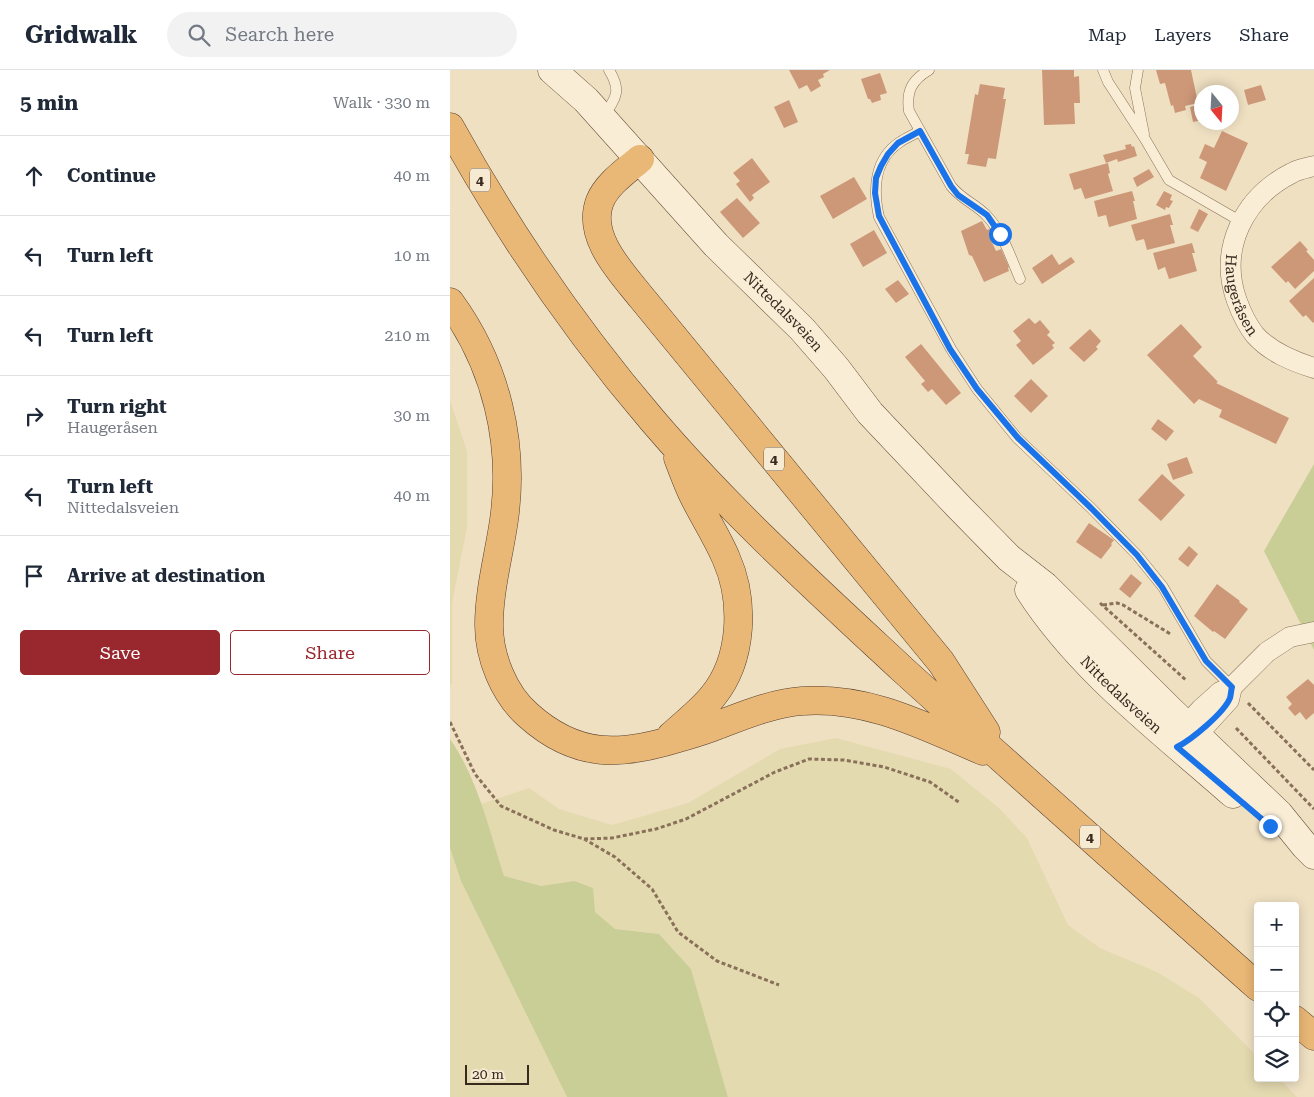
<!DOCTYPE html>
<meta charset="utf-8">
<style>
:root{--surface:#fff;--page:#f2f2f3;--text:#1f2937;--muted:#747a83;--line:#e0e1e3;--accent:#99282e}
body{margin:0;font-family:"Roboto Serif",serif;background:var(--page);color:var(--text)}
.controls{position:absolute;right:15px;bottom:15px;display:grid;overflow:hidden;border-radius:5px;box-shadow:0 2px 12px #0003}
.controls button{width:45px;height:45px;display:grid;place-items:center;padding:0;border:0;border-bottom:1px solid var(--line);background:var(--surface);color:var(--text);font:25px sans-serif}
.compass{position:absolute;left:744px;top:15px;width:45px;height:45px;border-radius:50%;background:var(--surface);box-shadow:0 2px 12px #0003;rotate:162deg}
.scale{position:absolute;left:15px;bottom:12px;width:64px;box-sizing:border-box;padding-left:5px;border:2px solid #39291e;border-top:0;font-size:14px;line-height:18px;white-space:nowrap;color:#39291e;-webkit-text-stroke:4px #f6ead2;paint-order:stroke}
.stop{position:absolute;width:15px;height:15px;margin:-11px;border:4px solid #1a73e8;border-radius:50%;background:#fff}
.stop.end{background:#1a73e8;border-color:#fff;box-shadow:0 1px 5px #0008}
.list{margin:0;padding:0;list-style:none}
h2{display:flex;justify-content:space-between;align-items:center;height:65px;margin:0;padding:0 20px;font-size:21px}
h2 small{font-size:16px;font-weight:400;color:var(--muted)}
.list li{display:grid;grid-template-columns:32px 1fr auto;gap:15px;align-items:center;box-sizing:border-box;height:80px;padding:0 20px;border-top:1px solid var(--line)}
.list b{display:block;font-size:19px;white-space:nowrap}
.list p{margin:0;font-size:16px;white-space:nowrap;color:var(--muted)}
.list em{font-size:16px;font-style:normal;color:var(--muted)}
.actions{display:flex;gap:10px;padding:15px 20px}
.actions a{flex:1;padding:11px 0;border:1px solid var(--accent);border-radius:5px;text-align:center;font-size:18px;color:var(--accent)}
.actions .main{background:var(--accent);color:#fff}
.icon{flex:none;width:28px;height:28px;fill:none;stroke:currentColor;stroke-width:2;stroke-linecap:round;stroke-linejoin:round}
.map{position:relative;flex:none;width:864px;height:1027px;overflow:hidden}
header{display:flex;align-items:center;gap:30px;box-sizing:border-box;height:70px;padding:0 25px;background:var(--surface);border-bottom:1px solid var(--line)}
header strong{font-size:24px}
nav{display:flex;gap:28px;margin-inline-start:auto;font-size:18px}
.search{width:350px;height:45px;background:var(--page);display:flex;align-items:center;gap:12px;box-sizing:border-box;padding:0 18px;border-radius:28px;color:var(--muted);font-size:19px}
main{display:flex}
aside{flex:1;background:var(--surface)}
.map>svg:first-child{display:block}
.farmland{fill:#e4dab0}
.green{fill:#c9cd96}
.building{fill:#cd9878}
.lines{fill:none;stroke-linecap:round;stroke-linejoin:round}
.service-casing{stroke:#897159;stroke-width:11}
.minor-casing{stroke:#897159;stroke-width:21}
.secondary-casing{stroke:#6b523c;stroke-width:29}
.trunk-casing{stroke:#573f2e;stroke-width:29}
.path{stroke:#897159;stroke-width:3;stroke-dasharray:4 2.5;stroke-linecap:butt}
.service{stroke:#f9edd6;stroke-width:10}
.minor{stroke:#f9edd6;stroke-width:20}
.secondary{stroke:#f9edd6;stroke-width:28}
.trunk{stroke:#e9b776;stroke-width:28}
.route{stroke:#1a73e8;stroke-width:6}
.labels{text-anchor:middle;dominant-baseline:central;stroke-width:4;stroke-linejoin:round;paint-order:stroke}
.shield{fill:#f6ead2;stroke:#726354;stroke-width:1}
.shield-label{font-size:14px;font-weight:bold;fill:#39291e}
.street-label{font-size:15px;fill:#39291e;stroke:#f6ead2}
</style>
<header>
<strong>Gridwalk</strong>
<div class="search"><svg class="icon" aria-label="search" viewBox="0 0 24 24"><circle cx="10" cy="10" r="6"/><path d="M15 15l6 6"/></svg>Search here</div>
<nav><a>Map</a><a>Layers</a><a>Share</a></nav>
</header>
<main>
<aside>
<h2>5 min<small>Walk · 330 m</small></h2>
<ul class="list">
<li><svg class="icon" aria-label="ahead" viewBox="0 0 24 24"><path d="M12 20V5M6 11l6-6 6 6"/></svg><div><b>Continue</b></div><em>40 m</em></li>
<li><svg class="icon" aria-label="left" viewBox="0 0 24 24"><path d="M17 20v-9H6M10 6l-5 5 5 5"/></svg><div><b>Turn left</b></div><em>10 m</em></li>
<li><svg class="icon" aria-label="left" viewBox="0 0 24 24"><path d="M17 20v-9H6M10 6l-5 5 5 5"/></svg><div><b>Turn left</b></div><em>210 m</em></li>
<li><svg class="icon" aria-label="right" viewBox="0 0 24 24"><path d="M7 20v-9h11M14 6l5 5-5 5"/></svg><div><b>Turn right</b><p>Haugeråsen</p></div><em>30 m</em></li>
<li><svg class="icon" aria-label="left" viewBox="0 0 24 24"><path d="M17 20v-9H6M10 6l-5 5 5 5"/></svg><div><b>Turn left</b><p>Nittedalsveien</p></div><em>40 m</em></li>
<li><svg class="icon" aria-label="arrive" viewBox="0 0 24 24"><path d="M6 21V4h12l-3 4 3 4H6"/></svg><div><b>Arrive at destination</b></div></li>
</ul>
<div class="actions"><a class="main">Save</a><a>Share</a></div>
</aside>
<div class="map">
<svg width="864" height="1027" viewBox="0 0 864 1027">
<rect width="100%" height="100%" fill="#efe0c2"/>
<path class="farmland" d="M0,330L17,381V457L2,534V614L0,615Z
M386,668L501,699L549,738L577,768L618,855L650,878L707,902L749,928L808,987V1008H829L847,1027H278L241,899L209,864L164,859L145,842L124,811L91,816L54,806L31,734L79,718L109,739L162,755L238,733L330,679Z
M0,778L11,811L117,1027H0Z"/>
<path class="green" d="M864,394V580L814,481Z
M0,669C28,709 39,760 54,806L91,816L124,811L143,818L145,842L165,859L209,864L241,899L278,1027H117L11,811L0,778Z"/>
<path class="building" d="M339,0H380L373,4L374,7L368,10L371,16L361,22L357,15L349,19Z
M592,0H624V7L629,6L630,33H624L625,54L594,55Z
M706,0H741L748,33L735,36L736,40L725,43L723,35L721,36L715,13L710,14Z
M430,3L437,23L430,25L431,30L422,33L420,29H418L411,9Z
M530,14L555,18L553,29H556L546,89L538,88L536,97L517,94L519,84H515L525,24L528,25Z
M811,15L816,30L798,35L794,20Z
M339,30L348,52L334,58L324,37Z
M752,34V50L743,52L740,37Z
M772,61L798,73L776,121L750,108L757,92L749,88L755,74L764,78Z
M681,74L682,77L684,76L687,86L668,92L667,89L656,93L653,85L676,79L675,75Z
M302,88L320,112L302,125L304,128L300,132L286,114L290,111L283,103Z
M658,93L660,103L658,104L663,121L635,129L631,118L624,120L619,104Z
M699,99L704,107L687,117L683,108Z
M404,107L417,129L383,149L370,126Z
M682,121L685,131H683L687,149L659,157L656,145L648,147L644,131Z
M714,121L722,125L720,130L723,131L719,138L716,137L715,140L706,135Z
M287,128L310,153L293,168L270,142Z
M749,139L758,144L748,162L740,158Z
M720,144L723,155H720L725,173L697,180L694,169L686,171L681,155Z
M532,151L537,160L541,158L544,163L539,166L546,181L551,179L559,197L558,198L559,201L534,212L522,186L519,185L511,161Z
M424,160L437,183L413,197L400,174Z
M850,171L858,180L856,181L864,190V201L845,219L838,211L836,213L821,197Z
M742,173L745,183H742L747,201L719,209L715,197L708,200L703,183Z
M602,184L609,195L621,187L625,192L592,214L582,198Z
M864,208V252L863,253L856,245L853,247L839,231Z
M448,210L459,224L446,233L435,219Z
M579,248L585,254L590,250L600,262L597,265L605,273L602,275L604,278L583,295L566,275L571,271L563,261Z
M731,254L752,277L743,286L768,312L766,313L839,348L826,374L769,347L772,340L749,329L744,334L697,285Z
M640,259L651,271L646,277L648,279L634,292L619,278Z
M471,274L511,323L496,335L482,319L478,322L471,314L475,311L455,287Z
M581,309L598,326L581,343L564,326Z
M708,349L724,361L716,371L701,359Z
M737,387L743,403L723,410L717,394Z
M712,404L735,425L711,451L688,430Z
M639,453L664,470L661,474L662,475L651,489L626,472Z
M739,476L748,484L738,497L728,489Z
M681,504L692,513L680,528L669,519Z
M767,514L790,531L789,532L798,539L775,569L764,561L763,562L744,546Z
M858,609L864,615V643L856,650L850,642L845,646L838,638L842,634L836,627Z"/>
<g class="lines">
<defs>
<path id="service" d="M479,0C462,10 456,21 459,41L501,116C512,130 526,134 537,146C553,163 561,188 570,209
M653,0L658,12L695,69L719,110L790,151
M688,0L685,18L694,64
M153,47C166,28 172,21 159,0
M470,61C463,65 456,68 450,72C424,89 423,120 429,147L501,279L527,319L567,368L641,438L687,485L713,517L756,591L782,617"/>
<g id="minor">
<path id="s1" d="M864,96C857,98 849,99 842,103C794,127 768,179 787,231C791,242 797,255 805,265C820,282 842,291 864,298"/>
<path d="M730,667L736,655L751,639L770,622L782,617L817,582L840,567L864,562"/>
<path d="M735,673L747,665L779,630L782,617"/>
</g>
<g id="secondary">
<path id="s2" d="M102,0L136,30L266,175L352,259L386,298L420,343L508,436L559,488L595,516L720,640L829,744L855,776L864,785"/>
<path id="s3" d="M579,520C631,601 712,661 783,724"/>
</g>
<path id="trunk" d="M0,57C58,162 125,260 203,351C279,440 366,519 452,599C570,706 689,811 808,917
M190,89C176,101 157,114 150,131C136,166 171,202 191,227L491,592L536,662
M0,232C46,295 65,373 54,450C49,485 39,520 39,555C39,587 54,624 78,645C127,689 171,686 229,668C242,664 256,660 268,655C295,645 323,633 352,631C418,626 474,656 533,681
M221,666C235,653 251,641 263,626C293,589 295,531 276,488C267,467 254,447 244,427C238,415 233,401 228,388
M845,950L864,966"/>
</defs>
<use href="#service" class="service-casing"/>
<use href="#minor" class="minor-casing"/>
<use href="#secondary" class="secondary-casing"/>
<use href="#trunk" class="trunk-casing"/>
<path class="path" d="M650,533L737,611
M653,535L667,533L673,535L722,565
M798,633L864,700
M0,652L25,704L51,736L104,760L134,769L165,787L202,819L228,862L267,891L329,915
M786,658L864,739
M134,769L162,768L206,759L236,749L325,702L359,689L394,690L434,697L480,712L510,733"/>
<use href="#service" class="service"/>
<use href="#minor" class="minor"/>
<use href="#secondary" class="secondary"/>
<use href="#trunk" class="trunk"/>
</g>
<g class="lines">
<path class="route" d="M550,164L537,145L508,125L501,116L470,61L448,73L438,84L431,96L426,108L425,123L429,146L500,279L527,319L568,368L641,438L687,485L712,517L756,591L782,617C781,620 781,625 780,628C774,643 741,670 727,677L820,756"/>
</g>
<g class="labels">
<g class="shield">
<rect x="20" y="98.5" width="20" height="23" rx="4"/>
<rect x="314" y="377.5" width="20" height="23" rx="4"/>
<rect x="630" y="755.5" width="20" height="23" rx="4"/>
</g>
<g class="shield-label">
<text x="30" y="110">4</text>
<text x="324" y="389">4</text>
<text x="640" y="767">4</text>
</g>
<g class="street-label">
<text stroke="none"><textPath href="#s1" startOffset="171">Haugeråsen</textPath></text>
<text stroke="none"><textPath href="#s2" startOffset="335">Nittedalsveien</textPath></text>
<text stroke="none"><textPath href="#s3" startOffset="140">Nittedalsveien</textPath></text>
</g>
</g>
</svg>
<div class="controls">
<button>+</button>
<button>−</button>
<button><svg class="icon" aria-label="locate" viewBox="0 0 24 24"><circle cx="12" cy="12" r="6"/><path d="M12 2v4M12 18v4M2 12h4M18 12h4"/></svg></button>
<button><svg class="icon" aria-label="layers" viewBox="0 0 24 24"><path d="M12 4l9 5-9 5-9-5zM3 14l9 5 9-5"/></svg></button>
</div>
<svg class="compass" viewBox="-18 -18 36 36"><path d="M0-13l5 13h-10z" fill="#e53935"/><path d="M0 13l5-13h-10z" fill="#747a83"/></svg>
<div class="scale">20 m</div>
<div class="stop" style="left:550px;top:164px"></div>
<div class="stop end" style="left:820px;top:756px"></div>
</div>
</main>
